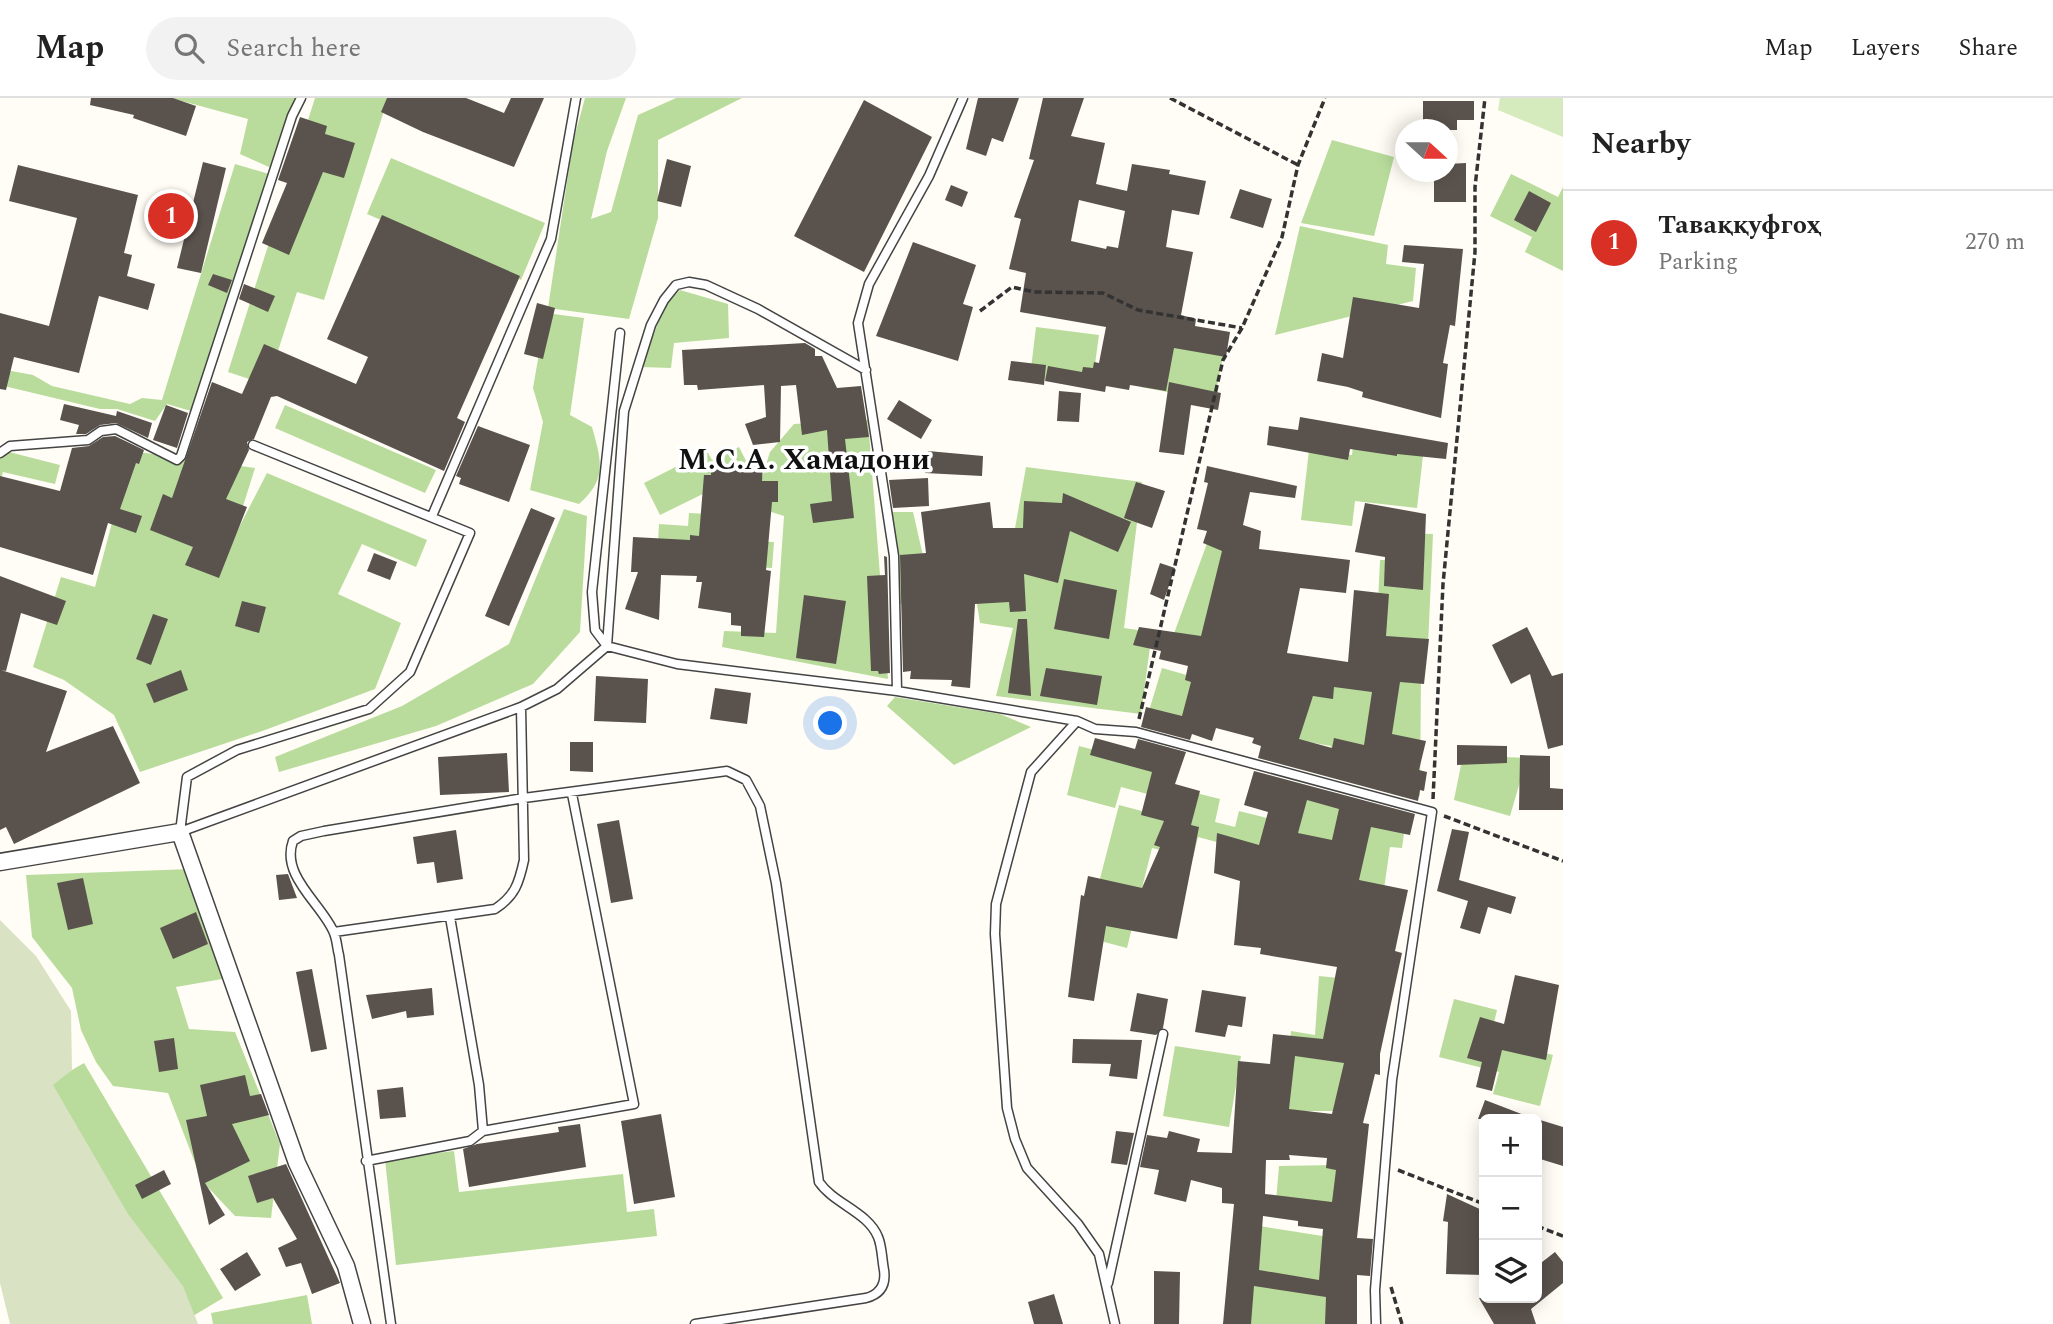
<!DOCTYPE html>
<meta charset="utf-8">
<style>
:root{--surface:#fff;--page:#f2f2f2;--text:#222;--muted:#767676;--line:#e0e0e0;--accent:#d93025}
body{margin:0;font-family:Spectral,serif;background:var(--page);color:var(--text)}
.controls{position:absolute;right:21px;bottom:21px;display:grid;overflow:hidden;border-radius:10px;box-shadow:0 4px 18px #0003}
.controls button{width:63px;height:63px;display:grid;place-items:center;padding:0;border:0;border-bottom:2px solid var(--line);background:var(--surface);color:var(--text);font:35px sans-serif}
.compass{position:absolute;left:1395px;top:21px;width:63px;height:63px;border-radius:50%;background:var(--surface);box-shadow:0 4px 18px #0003;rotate:111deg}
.you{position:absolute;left:831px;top:626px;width:24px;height:24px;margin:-18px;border:5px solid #fff;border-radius:50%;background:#1a73e8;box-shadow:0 0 0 10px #1a73e833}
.badge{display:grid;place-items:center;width:46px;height:46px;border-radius:50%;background:var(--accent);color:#fff;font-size:23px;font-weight:700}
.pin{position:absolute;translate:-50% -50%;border:4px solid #fff;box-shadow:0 2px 7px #0006}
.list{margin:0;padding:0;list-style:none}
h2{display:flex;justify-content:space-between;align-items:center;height:91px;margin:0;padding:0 28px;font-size:30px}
h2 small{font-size:23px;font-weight:400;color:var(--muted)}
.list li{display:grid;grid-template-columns:46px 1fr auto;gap:21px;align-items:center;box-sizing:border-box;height:105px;padding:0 28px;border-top:2px solid var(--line)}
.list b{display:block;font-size:26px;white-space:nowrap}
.list p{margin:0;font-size:23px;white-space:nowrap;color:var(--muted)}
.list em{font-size:23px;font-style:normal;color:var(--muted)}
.icon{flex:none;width:38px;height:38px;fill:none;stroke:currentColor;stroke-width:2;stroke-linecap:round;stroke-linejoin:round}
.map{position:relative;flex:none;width:1563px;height:1226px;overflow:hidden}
header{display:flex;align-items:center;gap:42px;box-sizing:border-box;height:98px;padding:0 35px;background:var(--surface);border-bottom:2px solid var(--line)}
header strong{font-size:33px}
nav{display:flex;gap:38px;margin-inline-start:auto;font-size:24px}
.search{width:490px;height:63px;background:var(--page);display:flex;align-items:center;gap:18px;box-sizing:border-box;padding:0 24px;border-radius:38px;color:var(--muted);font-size:26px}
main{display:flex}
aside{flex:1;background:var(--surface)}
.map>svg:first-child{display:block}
.green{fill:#d5ebbd}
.forest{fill:#b9dc9c}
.cemetery{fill:#d9e3c4}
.building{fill:#5a524d;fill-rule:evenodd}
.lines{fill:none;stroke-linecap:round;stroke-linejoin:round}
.lane-casing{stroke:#444;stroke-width:11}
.street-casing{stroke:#444;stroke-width:19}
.path{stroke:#333;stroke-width:3.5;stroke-dasharray:7 3.5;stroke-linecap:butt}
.lane{stroke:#fff;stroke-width:8}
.street{stroke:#fff;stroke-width:16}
.labels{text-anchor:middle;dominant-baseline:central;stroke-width:7;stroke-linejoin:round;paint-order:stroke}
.quarter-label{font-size:30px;font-weight:bold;fill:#111;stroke:#fff}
</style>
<header>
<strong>Map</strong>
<div class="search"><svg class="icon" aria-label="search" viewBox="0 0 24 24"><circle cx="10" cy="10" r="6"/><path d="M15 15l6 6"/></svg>Search here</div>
<nav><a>Map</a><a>Layers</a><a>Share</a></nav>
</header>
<main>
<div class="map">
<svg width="1563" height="1226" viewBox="0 0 1563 1226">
<rect width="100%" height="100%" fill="#fffdf5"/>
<path class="green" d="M1500,0H1563V39L1498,12Z"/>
<path class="forest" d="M171,0H302L271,70L240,56L248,21Z
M315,0H388L324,202L297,194L267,287L228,274Z
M585,0H626L607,53L591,121L611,114L638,17L676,0H742L658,42V120L629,221L548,210L573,44Z
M1332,42L1394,59L1374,138L1301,125Z
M391,60L545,125L521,182L367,116Z
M235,66L269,76L191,313L167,306L155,323L117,311H100L0,287V271L33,277L52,288L130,306L142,300L162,302Z
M1511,76L1558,99L1563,89V173L1525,154L1532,139L1490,118Z
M1300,128L1388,147L1386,166L1416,170L1413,203L1275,237Z
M680,192L728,206L729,240L674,245L671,270L641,269L665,207Z
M546,215L584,220L570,317L592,329C601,362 608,381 579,406L530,392L543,324L533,290Z
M1036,229L1099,237L1092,288L1030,279Z
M1153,230L1226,244L1214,303L1141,289Z
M285,307L436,372L425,395L275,330Z
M868,322L888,581L722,549L724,533L776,535L784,418L753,408L770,354L794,326Z
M1354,341L1424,349L1417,410L1355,403L1352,428L1301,422L1309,352L1352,357Z
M739,349L757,384L713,391L660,417L644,385L707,353L712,362Z
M131,353L255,370L232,443L267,375L427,442L416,469L362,446L338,496L401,525L375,591L265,632L140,674L114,617L64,582L33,569L61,479L95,489Z
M9,354L60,367L55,386L3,374L0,384V355Z
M1026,369L1142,384L1124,530L1152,534L1141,616L996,598L1013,530L980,525L976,500L898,506L890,414H913L924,462L1012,447Z
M564,411L587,418L580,534L533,586L436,628L279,674L275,659L402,608L509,546Z
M689,415L750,418V443L774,444L772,470L657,464L659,426L688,428Z
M1235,430L1260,440L1213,565L1169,549L1209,440Z
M1400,435L1433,436L1428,548L1376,546L1380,462H1399Z
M1162,570L1222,587L1209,633L1148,616Z
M1322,573L1421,577L1420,698L1328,669L1331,648L1297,642Z
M895,599L1000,616L1031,629L954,667L887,608Z
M1079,648L1177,673L1170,702L1121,689L1115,710L1067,697Z
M1463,657L1527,660L1510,718L1454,702Z
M1288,690L1344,705L1324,785L1228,747L1198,739L1193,760L1152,750L1127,850L1085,839L1119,707L1176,722L1184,692L1220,701L1215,724L1235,729L1239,713L1279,723Z
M1360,714L1406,721L1402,750L1390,749L1383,798L1349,794Z
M191,771L228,880L176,889L189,931L235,934L280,1046L271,1120L235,1118L202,1083L168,995L113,988L96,964L81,932L72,890L32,839L26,777Z
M1319,878L1367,883L1351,1013H1284L1291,933L1315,937Z
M1454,901L1497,912L1490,941L1553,957L1540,1008L1493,996L1499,974L1439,959Z
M1175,948L1241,958L1229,1029L1163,1018Z
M84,965L223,1200L183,1224L48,986Z
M454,1053L459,1094L623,1076L627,1114L654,1111L657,1138L396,1167L385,1061Z
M1336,1067L1339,1117L1275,1115L1279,1068Z
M1253,1127L1348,1142L1334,1226H1237Z
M307,1197L312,1226H213L211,1215Z"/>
<path class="cemetery" d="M0,822L36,858L71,913L72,972L53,987L128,1116L183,1188L198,1226H10L0,1185Z"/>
<path class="building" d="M91,0H173L196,8L186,38L133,20L134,17L90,7Z
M387,0H466L504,15L511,0H544L514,69L423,34L381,14Z
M978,0H1019L1003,44L992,40L986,58L966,51Z
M1043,0H1084L1071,38L1105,45L1096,86L1127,93L1132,66L1170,72L1169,76L1206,83L1199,117L1172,112L1166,149L1193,154L1181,217L1196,221L1195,228L1230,234L1226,259L1174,250L1166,293L1130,287L1129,292L1106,288L1105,294L1045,283L1048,268L1082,274L1083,269L1093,270L1094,264L1099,265L1106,229L1020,214L1026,175L1009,171L1021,121L1014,119L1034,62L1029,61ZM1079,102L1125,113L1118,150L1107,148L1106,151L1071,143Z
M864,2L932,39L864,174L794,138Z
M1423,3H1474V22H1457V32H1423Z
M300,19L327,28L325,36L355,45L344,80L323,74L289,157L262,145L287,85L278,82Z
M667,61L691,68L681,109L657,103Z
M203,64L226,70L201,175L177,170Z
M1466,65V104H1434V74H1447V66Z
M18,67L138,97L124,155L132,157L127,178L155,186L148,212L99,198L79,275L14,259L6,292L0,291V215L49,228L77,120L9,103Z
M951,87L968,94L962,109L945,102Z
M1240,91L1272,101L1263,130L1230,120Z
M1529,93L1551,105L1536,134L1514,122Z
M382,117L520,178L457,320L465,324L444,373L277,298L271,299L254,341L247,344L249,352L226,401L247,409L219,480L185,467L193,449L150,432L163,396L172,400L212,284L242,296L264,246L356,286L368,259L327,241Z
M913,144L976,167L963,206L973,209L958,263L876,238Z
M1404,147L1463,151L1455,228L1450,227L1443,265L1448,266L1441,320L1362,299L1363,294L1348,289L1317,283L1322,255L1343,260L1353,199L1419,210L1424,166L1402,164Z
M213,176L232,182L227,195L208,187Z
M244,186L275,198L268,214L239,201Z
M537,205L555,210L543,261L524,256Z
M805,245L815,251V258H822L837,290L861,288L869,339L845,341L854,420L813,425L810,406L832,403L827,332L802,337L796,287L781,288L780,344L753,347L745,326L766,319L764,287L698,292L697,287H684L682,252Z
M1011,263L1046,267L1044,287L1008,282Z
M1169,284L1221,295L1218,312L1191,307L1184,357L1159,354Z
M1059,293L1081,295L1079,324L1057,323Z
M899,302L932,322L921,341L887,321Z
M64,306L116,318L117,313L152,325L148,340L116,325L100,327L86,336H76L79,327L60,322Z
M166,307L188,315L177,350L153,342Z
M1300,319L1448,345L1446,361L1397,356V358L1350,351L1348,362L1267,347L1269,328L1298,332Z
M478,328L530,347L509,404L459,386L461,380L456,378Z
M115,338L144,352L139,366L136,365L120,411L142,418L136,435L108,425L93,477L0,449V378L60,393L72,350L89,348L103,339Z
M928,353L983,358L982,378L925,375Z
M763,367L762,383H778V404H772L766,472L771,473L764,539L741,538V528L731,527V515L698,510L702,484H696L697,478L661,477L659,522L625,511L638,474H631L633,439L690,442V437L699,438L704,377H711V368Z
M1207,368L1297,388L1295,400L1250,394L1243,427L1261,433L1259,451L1350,462L1346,495L1300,490L1287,555L1348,564L1354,492L1389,496L1386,538L1429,541L1424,586L1400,584L1392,636L1426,643L1419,672L1427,674L1424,693L1420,692L1418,703L1258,660L1261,648L1252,645L1254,640L1216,630L1212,643L1192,636L1190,642L1141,629L1146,609L1182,618L1191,584L1185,582L1188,568L1159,561L1161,553L1133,547L1139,529L1201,538L1222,453L1203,445L1207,433L1197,431L1208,385L1204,384ZM1334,589L1372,594L1364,647L1334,640L1332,650L1299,641L1313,598L1333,601Z
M928,380L929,408L893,410L889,382Z
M1136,384L1165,393L1152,430L1124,420Z
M1063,395L1131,424L1118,454L1070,433L1058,485L1024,476L1026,513L1010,514L1009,504L975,506L970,590L951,588L952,582L910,581L911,573L903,574L900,457L926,455L921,414L990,404L993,430H1023L1024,403L1062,405Z
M1365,405L1426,416L1423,492L1384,488L1385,459L1355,454Z
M531,410L555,420L509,528L485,518Z
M374,455L397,464L390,482L367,473Z
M884,458L887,459L890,575L879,576L878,573H871L867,478L885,477Z
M1160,465L1175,470L1164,502L1150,496Z
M0,478L66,503L57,527L21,515L6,573L1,572L67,593L46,654L113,628L140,685L14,746L6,729L0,732Z
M1064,481L1117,492L1109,541L1054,531Z
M804,497L846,503L836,566L796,560Z
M242,503L266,509L259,535L235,528Z
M153,516L168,521L151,567L136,561Z
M1018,521H1027L1031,598L1008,595Z
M1527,529L1552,578L1563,575V647L1548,651L1530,576L1511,586L1492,547Z
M1046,570L1102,578L1097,607L1040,598Z
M181,572L188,592L154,605L146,586Z
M596,578L648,581L646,625L594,623Z
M715,590L751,595L747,626L710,621Z
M1095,640L1135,651L1138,641L1186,654L1175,686L1200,693L1191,727L1199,729L1177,841L1106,828L1094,903L1068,899L1081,797L1084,798L1088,778L1142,790L1160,749L1154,747L1164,723L1141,717L1152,674L1090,657Z
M570,644H593V674L570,673Z
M1457,647L1507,648V665L1457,667Z
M507,655L509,694L440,697L438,659Z
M1520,657L1550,658V690L1563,691V712H1519Z
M1254,673L1415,716L1410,737L1371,729L1359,782L1408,792L1395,853L1402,855L1380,956V977L1375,976L1363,1025L1369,1026L1357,1140L1373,1141L1370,1178L1357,1177V1226H1325L1326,1199L1254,1188L1251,1226H1223L1234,1106L1222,1105V1090L1191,1082L1186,1104L1154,1096L1159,1072L1140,1069L1147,1037L1167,1040L1169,1033L1200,1041L1197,1054L1232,1055L1238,963L1270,966L1273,936L1323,941L1337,869L1260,856L1261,850L1234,847L1240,783L1214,775L1217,735L1259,747L1268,714L1244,707ZM1307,702L1339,711L1332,742L1298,735ZM1295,958L1344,965L1332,1016L1289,1011ZM1289,1057L1327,1060L1326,1070L1336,1072L1332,1104L1265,1096L1266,1062H1290ZM1263,1118L1298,1123V1128L1323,1131L1319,1182L1259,1172Z
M619,722L633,801L611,805L597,726Z
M1452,731L1469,734L1459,782L1516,799L1511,816L1488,809L1480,836L1460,830L1468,803L1437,793Z
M456,732L463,781L437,785L434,764L417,766L413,739Z
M288,776L297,800L279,802L276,777Z
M83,780L93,826L68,832L57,785Z
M196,814L208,846L173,861L160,830Z
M312,871L327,951L311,954L296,874Z
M1515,877L1559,887L1546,962L1502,952L1492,993L1476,989L1482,964L1467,960L1480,919L1504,926Z
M432,890L434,917L407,920L406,913L372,921L366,897Z
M1202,892L1246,899L1242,929L1228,927L1225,939L1195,934Z
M1137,895L1168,901L1163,930L1156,937L1130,933Z
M174,940L178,971L159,974L154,943Z
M1073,941L1142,942L1137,981L1109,978L1111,966L1072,965Z
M245,977L250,998L261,996L269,1017L232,1026L250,1063L205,1085L225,1117L209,1127L186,1022L207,1018L200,987Z
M403,989L406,1019L380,1021L377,992Z
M1485,1002L1532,1020V1021H1478Z
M661,1016L675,1099L634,1106L621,1023Z
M1537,1021L1563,1029V1068L1537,1060Z
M580,1026L586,1069L469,1089L463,1051L477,1046L559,1034L558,1029Z
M1116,1033L1134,1035L1127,1067L1111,1065Z
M286,1066L340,1185L312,1196L301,1165L286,1169L278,1150L297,1141L273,1100L257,1105L248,1078Z
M164,1072L171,1086L142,1101L135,1087Z
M1447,1096L1484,1113V1177L1446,1176L1448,1124L1443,1123Z
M247,1154L261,1177L235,1193L220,1171Z
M1555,1154L1563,1164V1185L1531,1211L1536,1226H1494L1479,1200H1537V1168Z
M1154,1173L1180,1174L1179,1226H1154Z
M1054,1196L1063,1226H1034L1028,1204Z"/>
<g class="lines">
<defs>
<path id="lane" d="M866,272L758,211L706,187L689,184L676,187L664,202L651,227L624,313L607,548L677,566L897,593L894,458L858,225L869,186L929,78L963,0
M253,347L470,435L410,574L369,611L237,652L187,679L180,734L521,609L557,591L607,548L595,532L592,494L620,235
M0,355L10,348L88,342L101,333L116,331L177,362L181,358L292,18L301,0
M432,418L551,141L576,0
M897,593L1077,623L1031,674L996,806L995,836L1007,1010L1015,1041L1027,1070L1078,1126L1099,1156L1115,1226
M1077,623L1095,631L1136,634L1432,714L1392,982L1375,1192L1376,1226
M334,834L495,811C515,798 519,785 524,762L521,609
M483,1033L634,1006L572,696
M366,1063L470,1043L483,1033L479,987L450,819
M1108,1185L1163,936
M391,1226L339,857C337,850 337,842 334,835C323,807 280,778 293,743L301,738L324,733L524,700L727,673L746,682L760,708L776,785L819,1084C834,1106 868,1114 878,1139C882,1148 882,1162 884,1172C886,1186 881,1196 866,1200L695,1226"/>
<path id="street" d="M0,764L180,734L297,1065L346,1168L362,1226"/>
</defs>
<use href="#lane" class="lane-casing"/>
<use href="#street" class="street-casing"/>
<path class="path" d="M1170,0L1298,67
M980,213L1012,189L1034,194L1103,195L1138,212L1242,230
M1139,621L1223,262L1242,230L1282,139L1298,67L1325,0
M1433,701L1443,486L1475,154V89L1485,0
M1444,718L1563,763
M1398,1072L1484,1106
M1537,1128L1563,1138
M1391,1189L1402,1226"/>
<use href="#lane" class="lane"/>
<use href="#street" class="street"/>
</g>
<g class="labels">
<g class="quarter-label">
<text x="804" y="362">М.С.А. Хамадони</text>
</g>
</g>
</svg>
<div class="controls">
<button>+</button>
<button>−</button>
<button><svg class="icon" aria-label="layers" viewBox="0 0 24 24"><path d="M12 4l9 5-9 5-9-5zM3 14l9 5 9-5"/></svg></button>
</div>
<svg class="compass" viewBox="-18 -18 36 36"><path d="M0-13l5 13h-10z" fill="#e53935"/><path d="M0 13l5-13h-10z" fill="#767676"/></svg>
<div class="you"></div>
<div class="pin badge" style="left:171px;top:118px">1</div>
</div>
<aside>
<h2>Nearby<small></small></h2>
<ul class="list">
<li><span class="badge">1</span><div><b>Таваққуфгоҳ</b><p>Parking</p></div><em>270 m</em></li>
</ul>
</aside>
</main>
